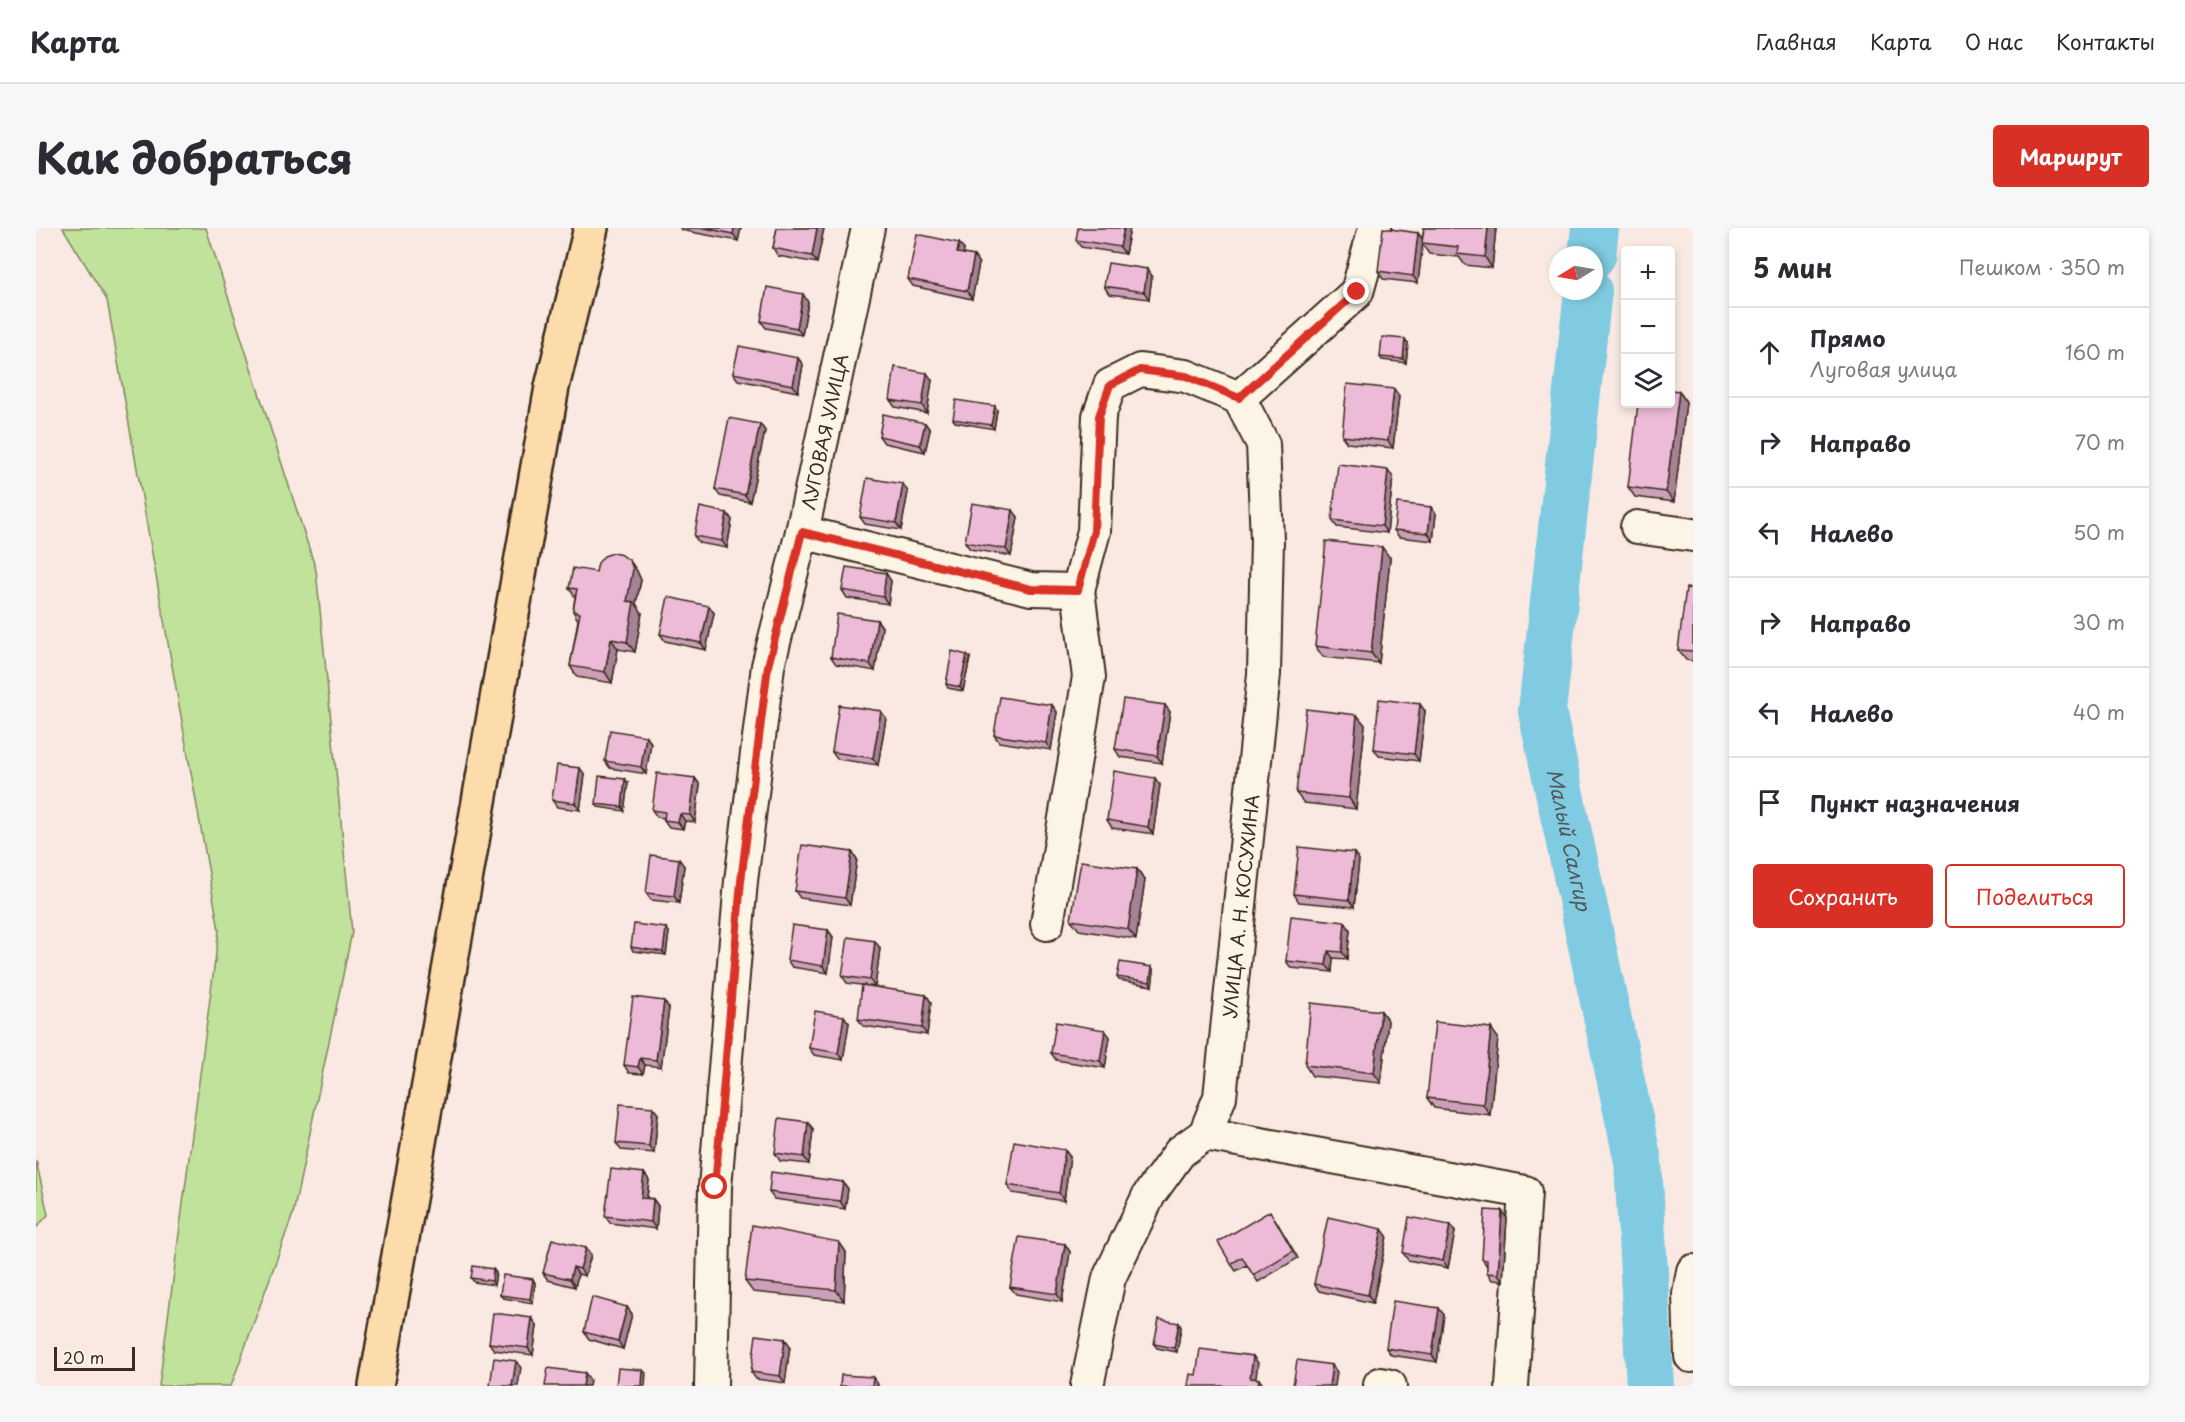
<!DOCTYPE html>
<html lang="ru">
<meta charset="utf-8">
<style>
:root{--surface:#fff;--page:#f7f7f7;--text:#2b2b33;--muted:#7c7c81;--line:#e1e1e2;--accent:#d93025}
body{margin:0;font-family:"Playpen Sans",sans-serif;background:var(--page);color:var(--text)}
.controls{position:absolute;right:18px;top:18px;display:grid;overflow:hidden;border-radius:6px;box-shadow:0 3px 9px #0003}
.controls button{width:54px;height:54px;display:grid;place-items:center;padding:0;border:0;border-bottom:2px solid var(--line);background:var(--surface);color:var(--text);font:30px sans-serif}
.compass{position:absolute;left:1513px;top:18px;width:54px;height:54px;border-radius:50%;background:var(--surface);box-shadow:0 3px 9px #0003;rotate:259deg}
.scale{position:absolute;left:18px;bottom:15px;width:81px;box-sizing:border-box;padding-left:6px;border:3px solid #3b2a1e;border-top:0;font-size:16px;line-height:21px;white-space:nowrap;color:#3b2a1e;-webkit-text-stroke:4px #fcf5e5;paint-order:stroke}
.stop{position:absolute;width:18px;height:18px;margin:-14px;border:4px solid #d93025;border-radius:50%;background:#fff}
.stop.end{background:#d93025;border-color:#fff;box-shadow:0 2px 6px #0008}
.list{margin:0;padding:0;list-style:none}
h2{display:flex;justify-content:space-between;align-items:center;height:78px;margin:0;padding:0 24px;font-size:26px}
h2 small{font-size:20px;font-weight:400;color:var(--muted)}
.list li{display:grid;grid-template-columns:39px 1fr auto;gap:18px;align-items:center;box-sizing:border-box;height:90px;padding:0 24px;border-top:2px solid var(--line)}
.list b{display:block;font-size:22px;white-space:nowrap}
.list p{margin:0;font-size:20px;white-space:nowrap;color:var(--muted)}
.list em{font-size:20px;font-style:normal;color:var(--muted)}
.actions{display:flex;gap:12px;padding:18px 24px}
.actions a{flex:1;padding:14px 0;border:2px solid var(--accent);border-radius:6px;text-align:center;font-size:21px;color:var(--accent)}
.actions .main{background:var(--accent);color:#fff}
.icon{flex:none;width:33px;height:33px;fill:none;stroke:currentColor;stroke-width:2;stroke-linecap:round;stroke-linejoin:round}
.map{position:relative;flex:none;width:1657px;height:1158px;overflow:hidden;border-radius:6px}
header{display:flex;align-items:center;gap:36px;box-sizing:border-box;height:84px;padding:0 30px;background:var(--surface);border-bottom:2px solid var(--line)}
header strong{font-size:28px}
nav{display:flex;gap:33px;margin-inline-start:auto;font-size:21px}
.intro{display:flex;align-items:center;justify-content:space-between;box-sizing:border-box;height:144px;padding:0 36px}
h1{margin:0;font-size:42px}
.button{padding:15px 27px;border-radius:6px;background:var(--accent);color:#fff;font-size:21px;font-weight:700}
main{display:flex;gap:36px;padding:0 36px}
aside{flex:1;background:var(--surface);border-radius:6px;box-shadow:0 3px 9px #0003}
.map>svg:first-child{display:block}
.green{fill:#c1e29b;stroke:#7e865c;stroke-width:1.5}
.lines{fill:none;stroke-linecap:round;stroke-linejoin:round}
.river{stroke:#80cbe1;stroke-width:48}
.minor-casing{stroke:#3b2a1e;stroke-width:36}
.major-casing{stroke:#3b2a1e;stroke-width:38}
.minor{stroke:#fcf5e5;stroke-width:32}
.major{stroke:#fddcac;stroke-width:33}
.wall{fill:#cca0b9;stroke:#3b2a1e;stroke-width:1.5}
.shaded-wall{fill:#a68296;stroke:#3b2a1e;stroke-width:1.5}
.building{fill:#edbad7;stroke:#3b2a1e;stroke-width:1.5}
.route{stroke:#d93025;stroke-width:8}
.labels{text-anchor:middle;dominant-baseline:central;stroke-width:5;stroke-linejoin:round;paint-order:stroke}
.street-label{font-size:18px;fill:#3b2a1e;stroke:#fcf5e5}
.water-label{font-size:20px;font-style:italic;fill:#505a58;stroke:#fcf5e5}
</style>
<header>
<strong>Карта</strong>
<nav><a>Главная</a><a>Карта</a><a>О нас</a><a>Контакты</a></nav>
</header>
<div class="intro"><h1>Как добраться</h1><a class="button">Маршрут</a></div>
<main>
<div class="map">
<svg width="1657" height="1158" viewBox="0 0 1657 1158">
<rect width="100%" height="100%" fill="#f9e9e2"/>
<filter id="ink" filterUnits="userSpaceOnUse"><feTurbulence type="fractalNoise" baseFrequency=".0167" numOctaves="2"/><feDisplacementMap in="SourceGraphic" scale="12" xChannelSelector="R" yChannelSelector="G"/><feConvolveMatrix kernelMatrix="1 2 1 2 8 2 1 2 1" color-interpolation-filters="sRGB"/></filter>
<g filter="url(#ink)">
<path class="green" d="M27,0H170L280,342L316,704L257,986L195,1158H123L183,702L71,72Z
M0,932L12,987L0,1000Z"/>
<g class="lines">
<g class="river">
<path d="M1556,27L1559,0"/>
<path id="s1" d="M1552,63L1506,483L1602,933L1614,1158"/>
</g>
<defs>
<g id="minor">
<path d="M1203,170L1321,64L1339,0"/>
<path d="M1601,299L1657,307"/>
<path d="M766,304L995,361L1042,362L1058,303L1063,188L1074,157L1104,142L1150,148L1203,170"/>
<path d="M1011,696L1053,449L1042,362"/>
<path d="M1169,906L1489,964L1476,1158"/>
<path d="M1655,1128L1653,1066L1657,1043"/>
<path d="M1344,1156L1354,1158"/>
<path id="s2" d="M675,1158L679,959L705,653L732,438L766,304L832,0"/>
<path id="s3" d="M1051,1158L1073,1050L1113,967L1144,924L1169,906L1184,869L1228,446L1231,312L1227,216L1203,170"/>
</g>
<path id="major" d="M340,1158L516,159L555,0"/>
</defs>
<use href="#minor" class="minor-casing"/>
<use href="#major" class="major-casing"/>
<use href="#minor" class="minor"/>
<use href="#major" class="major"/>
</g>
<path class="wall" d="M644,0H705L702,13L645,2Z
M741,0H788L781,35L742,28L737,20Z
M1094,0L1089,26L1045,19L1040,12Z
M1388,0H1460L1456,40L1429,37L1423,29L1393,26L1386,16L1382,55L1347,51L1342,43L1382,5L1386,11Z
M928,22L927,26L938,28L943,36L936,71L877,58L872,51Z
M1111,41L1116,48L1113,71L1073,66L1068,58Z
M772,74L766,107L730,100L725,93Z
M1372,115L1370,135L1346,132L1344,129Z
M762,130L767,137L762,164L702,152L697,145Z
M896,152L891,185L859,179L854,172Z
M1358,161L1363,168L1357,220L1311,215L1306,208Z
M1643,163L1650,174L1638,274L1599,269L1592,259Z
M961,182L958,201L919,194L917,191Z
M889,195L894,202L889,224L848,215L843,208Z
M724,196L729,203L714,274L684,268L679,261Z
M1352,242L1357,249L1351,305L1301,299L1296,292Z
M872,264L865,302L829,296L824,289Z
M691,285L696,292L691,320L663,315L658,308Z
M1400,286L1397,313L1363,309L1358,302Z
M982,289L975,328L934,321L929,314Z
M1354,330L1343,435L1287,429L1279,418Z
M594,333L601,343L605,352L600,376L606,385L599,424L582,421L576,455L541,449L534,438L542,392L537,383L539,369L533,360L560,344Z
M855,353L852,376L811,370L806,362Z
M1657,361V433L1650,432L1642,422Z
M673,378L678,385L670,422L629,413L624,406Z
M841,392L846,399L839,443L800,436L795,429Z
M934,430L927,463L912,460L910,456Z
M1016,477L1021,484L1015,522L963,514L958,507Z
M1389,483L1383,533L1343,528L1338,521Z
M1134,484L1126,535L1084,529L1079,521Z
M1321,487L1329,497L1320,581L1268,575L1260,565Z
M850,490L842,537L801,531L796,524Z
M610,508L615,515L610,546L574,540L569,533Z
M549,547L544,582L521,579L516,572Z
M659,550L664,557L659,594L649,593L647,601L633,599L628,592V590L621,589L616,582Z
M592,555L588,583L562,579L560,576Z
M1124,557L1117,606L1076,600L1071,592Z
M816,624L821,631L814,677L764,670L759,663Z
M1318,625L1323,632L1318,679L1263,674L1258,666Z
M648,638L643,675L615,672L610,665Z
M1101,641L1109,652L1100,711L1043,702L1035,692Z
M630,700L633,704L630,727L597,723L595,719Z
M792,702L797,709L792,745L756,739L751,732Z
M1314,702L1311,731L1297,730L1296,744L1255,740L1250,733Z
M844,720L839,759L811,755L806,748Z
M1118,743L1116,758L1083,752L1081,749Z
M890,767L895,774L891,807L827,798L822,791Z
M633,780L625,839L609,837L607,846L593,845L588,837Z
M1345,783L1352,793L1345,855L1276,848L1269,837Z
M813,795L807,832L778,827L773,820Z
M1074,809L1069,840L1020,832L1015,825Z
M1462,810L1454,887L1398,880L1391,870Z
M622,886L618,925L585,922L580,915Z
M777,901L773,936L744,933L739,925Z
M1034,929L1028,973L976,965L971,957Z
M608,945L613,952L611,970L617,971L622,978L620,1001L574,995L569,988Z
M807,954L812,961L809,981L738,971L733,964Z
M1466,983L1471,990L1467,1053L1456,1052L1451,1045V1038L1446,1031Z
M1239,991L1262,1030L1222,1054L1211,1037L1200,1043L1195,1036Z
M1414,997L1419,1004L1412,1040L1372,1032L1367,1025Z
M1351,1008L1337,1075L1283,1063L1278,1056Z
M803,1014L810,1024L808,1073L717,1064L709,1053Z
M1029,1016L1034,1024L1026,1074L980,1066L974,1059Z
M555,1027L549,1048L542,1046L539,1059L512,1052L507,1045Z
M457,1041L460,1045L458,1057L438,1054L435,1050Z
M497,1051L499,1055L497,1075L467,1070L464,1067Z
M591,1079L596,1086L587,1121L553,1111L548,1104Z
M1408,1087L1401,1134L1355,1127L1350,1120Z
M496,1090L501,1098L497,1127L458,1122L453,1115Z
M1143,1095L1145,1099L1141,1124L1121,1120L1118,1116Z
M749,1111L754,1118L749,1155L720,1151L715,1144Z"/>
<path class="shaded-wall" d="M698,0H705L702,13L697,6Z
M781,0H788L781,35L776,28Z
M1088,0H1094L1089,26L1084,19Z
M1452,0H1460L1456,40L1449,29Z
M1382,5L1387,12L1382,55L1377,48Z
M923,15L928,22L926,32L921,25Z
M938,28L943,36L936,71L931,63Z
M1111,41L1116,48L1113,71L1108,64Z
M767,66L772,74L766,107L761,100Z
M1369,111L1372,115L1370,135L1367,131Z
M762,130L767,137L762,164L757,157Z
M891,145L896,152L891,185L886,177Z
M1358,161L1363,168L1357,220L1352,213Z
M1643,163L1650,174L1638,274L1630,264Z
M959,178L961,182L958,201L955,197Z
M889,195L894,202L889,224L884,217Z
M724,196L729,203L714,274L709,267Z
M1352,242L1357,249L1351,305L1346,298Z
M867,256L872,264L865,302L860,295Z
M1395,279L1400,286L1397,313L1392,305Z
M977,282L982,289L975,328L970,321Z
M691,285L696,292L691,320L686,313Z
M1346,319L1354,330L1343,435L1335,425Z
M594,333L601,343L605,352L600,376L606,385L599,424L591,414V373Z
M850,345L855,353L852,376L847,369Z
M673,378L678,385L670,422L665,415Z
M841,392L846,399L839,443L834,436Z
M575,411L582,421L576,455L569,444Z
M931,427L934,430L927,463L924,459Z
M1384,476L1389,483L1383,533L1378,526Z
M1016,477L1021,484L1015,522L1010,515Z
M1129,477L1134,484L1126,535L1121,528Z
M845,483L850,490L842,537L837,530Z
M1321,487L1329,497L1320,581L1313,570Z
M610,508L615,515L610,546L605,539Z
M544,540L549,547L544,582L539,575Z
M659,550L664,557L659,594L654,587Z
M1119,550L1124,557L1117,606L1112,599Z
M589,551L592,555L588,583L586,579Z
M644,586L649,593L647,601L642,594Z
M816,624L821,631L814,677L809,670Z
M1318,625L1323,632L1318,679L1313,672Z
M643,631L648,638L643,675L638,668Z
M1101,641L1109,652L1100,711L1092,701Z
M1309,694L1314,702L1311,731L1306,724Z
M630,700L633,704L630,727L627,724Z
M792,702L797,709L792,745L787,738Z
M839,713L844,720L839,759L834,752Z
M1292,723L1297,730L1296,744L1290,737Z
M1116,739L1118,743L1116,758L1114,754Z
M890,767L895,774L891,807L886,800Z
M628,773L633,780L625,839L620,832Z
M1345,783L1352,793L1345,855L1338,845Z
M808,788L813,795L807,832L802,825Z
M1455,800L1462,810L1454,887L1447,876Z
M1069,802L1074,809L1069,840L1064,833Z
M604,830L609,837L607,846L602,839Z
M617,879L622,886L618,925L613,918Z
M772,894L777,901L773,936L768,929Z
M1029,922L1034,929L1028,973L1023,965Z
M608,945L613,952L610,977L605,970Z
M807,954L812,961L809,981L804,973Z
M617,971L622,978L620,1001L615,994Z
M1466,983L1471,990L1467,1053L1462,1046Z
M1414,997L1419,1004L1412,1040L1407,1033Z
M1346,1001L1351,1008L1337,1075L1332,1067Z
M803,1014L810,1024L808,1073L800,1062Z
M1029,1016L1034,1024L1026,1074L1021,1066Z
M550,1020L555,1027L549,1048L544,1041Z
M537,1039L542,1046L539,1059L534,1051Z
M457,1041L460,1045L458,1057L456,1053Z
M497,1051L499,1055L497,1075L494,1071Z
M591,1079L596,1086L587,1121L582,1113Z
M1403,1080L1408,1087L1401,1134L1396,1127Z
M496,1090L501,1098L497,1127L492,1120Z
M1143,1095L1145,1099L1141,1124L1138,1120Z
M749,1111L754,1118L749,1155L744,1148Z
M1217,1128L1222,1135L1219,1157L1214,1150Z
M480,1133L485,1140L482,1158H476Z
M1296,1137L1301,1144L1299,1158H1293Z
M607,1142L610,1145L609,1158H606Z
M549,1145L554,1152L553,1158H547Z
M837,1149L842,1156V1158H836Z
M1223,1151L1228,1158H1222Z"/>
<path class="building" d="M669,0H698L697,6Z
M741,0H781L776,28L737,20Z
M1042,0H1088L1084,19L1040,12Z
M1347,0L1382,5L1377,48L1342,43Z
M1388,0H1452L1449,29L1421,26L1422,19L1386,15Z
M881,6L923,15L921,25L938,28L931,63L872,51Z
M1072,35L1111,41L1108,64L1068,58Z
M731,59L767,66L761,100L725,93Z
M1346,109L1369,111L1367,131L1344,129Z
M703,118L762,130L757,157L697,145Z
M859,139L891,145L886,177L854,172Z
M1311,156L1358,161L1352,213L1306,208Z
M1635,162L1643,163L1630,264L1592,259L1602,176H1635Z
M920,172L959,178L955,197L917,191Z
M847,186L889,195L884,217L843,208Z
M693,190L724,196L709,267L679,261Z
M1302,236L1352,242L1346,298L1296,292Z
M831,250L867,256L860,295L824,289Z
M936,275L977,282L970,321L929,314Z
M1361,275L1395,279L1392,305L1358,302Z
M664,279L691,285L686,313L658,308Z
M1290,313L1346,319L1335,425L1279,418Z
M577,325L586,327L594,333L597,341L591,373L598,374L591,414L575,411L569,444L534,438L544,385L537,383L541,361L533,360L537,340L560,344L562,335L568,328Z
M810,339L850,345L847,369L806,362Z
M1650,360L1657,361V423L1642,422Z
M632,369L673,378L665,415L624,406Z
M801,386L841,392L834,436L795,429Z
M916,423L931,427L924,459L910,456Z
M964,469L1016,477L1010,515L958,507Z
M1087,471L1129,477L1121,528L1079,521Z
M1343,471L1384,476L1378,526L1338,521Z
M803,477L845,483L837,530L796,524Z
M1270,481L1321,487L1313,570L1260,565Z
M574,502L610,508L605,539L569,533Z
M521,537L544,540L539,575L516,572Z
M1078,543L1119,550L1112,599L1071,592Z
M621,545L659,550L654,587L644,586L642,594L628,592L629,584L616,582Z
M563,548L589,551L586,579L560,576Z
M766,617L816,624L809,670L759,663Z
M1263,619L1318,625L1313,672L1258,666Z
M615,627L643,631L638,668L610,665Z
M1045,633L1101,641L1092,701L1035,692Z
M1255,688L1309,694L1306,724L1292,723L1290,737L1250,733Z
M598,696L630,700L627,724L595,719Z
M756,697L792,702L787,738L751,732Z
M812,709L839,713L834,752L806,748Z
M1084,734L1116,739L1114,754L1081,749Z
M826,757L890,767L886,800L822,791Z
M597,769L628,773L620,832L604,830L602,839L588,837Z
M1275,775L1345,783L1338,845L1269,837Z
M779,783L808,788L802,825L773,820Z
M1020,794L1069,802L1064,833L1015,825Z
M1399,794L1455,800L1447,876L1391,870Z
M584,876L617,879L613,918L580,915Z
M743,890L772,894L768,929L739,925Z
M978,913L1029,922L1023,965L971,957Z
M575,941L608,945L605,970L617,971L615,994L569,988Z
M735,944L807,954L804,973L733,964Z
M1449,982L1466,983L1462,1046L1451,1045V1032L1446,1031Z
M1234,983L1257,1023L1217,1047L1206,1029L1195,1036L1182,1014Z
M1292,989L1346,1001L1332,1067L1278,1056Z
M1373,989L1414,997L1407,1033L1367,1025Z
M716,997L803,1014L800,1062L709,1053Z
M983,1009L1029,1016L1021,1066L974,1059Z
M516,1011L550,1020L544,1041L537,1039L534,1051L507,1045Z
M437,1038L457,1041L456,1053L435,1050Z
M467,1047L497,1051L494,1071L464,1067Z
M556,1069L591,1079L582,1113L548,1104Z
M1357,1073L1403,1080L1396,1127L1350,1120Z
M457,1085L496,1090L492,1120L453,1115Z
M1123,1091L1143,1095L1138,1120L1118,1116Z
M720,1107L749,1111L744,1148L715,1144Z
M1164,1121L1217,1128L1214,1150L1223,1151L1222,1158H1152L1154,1146L1160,1147Z
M458,1130L480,1133L476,1158H454Z
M1261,1132L1296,1137L1293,1158H1257Z
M512,1140L549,1145L547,1158H509Z
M582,1140L607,1142L606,1158H580Z
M805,1147L837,1149L836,1158H804Z"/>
</g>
<g class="lines" filter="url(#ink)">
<path class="route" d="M679,959L705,653L732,438L766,304L995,361L1042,362L1058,303L1063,188L1074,157L1104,142L1150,148L1203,170L1321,64"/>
</g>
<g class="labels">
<g class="street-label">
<text stroke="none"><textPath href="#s2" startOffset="964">ЛУГОВАЯ УЛИЦА</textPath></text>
<text stroke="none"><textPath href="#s3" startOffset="518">УЛИЦА А. Н. КОСУХИНА</textPath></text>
</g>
<g class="water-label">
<text stroke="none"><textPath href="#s1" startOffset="554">Малый Салгир</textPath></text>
</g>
</g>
</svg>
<div class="controls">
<button>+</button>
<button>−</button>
<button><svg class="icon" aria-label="layers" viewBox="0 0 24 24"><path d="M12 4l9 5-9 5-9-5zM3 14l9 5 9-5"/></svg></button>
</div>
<svg class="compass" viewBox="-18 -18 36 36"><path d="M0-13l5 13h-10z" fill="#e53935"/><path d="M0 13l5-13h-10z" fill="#7c7c81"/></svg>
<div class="scale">20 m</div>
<div class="stop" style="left:679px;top:959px"></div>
<div class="stop end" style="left:1321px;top:64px"></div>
</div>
<aside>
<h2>5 мин<small>Пешком · 350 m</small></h2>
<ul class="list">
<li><svg class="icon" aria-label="ahead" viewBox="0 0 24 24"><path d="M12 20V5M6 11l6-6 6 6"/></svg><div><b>Прямо</b><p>Луговая улица</p></div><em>160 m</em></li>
<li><svg class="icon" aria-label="right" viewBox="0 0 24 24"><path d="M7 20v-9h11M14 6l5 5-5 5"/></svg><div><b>Направо</b></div><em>70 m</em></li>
<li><svg class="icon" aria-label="left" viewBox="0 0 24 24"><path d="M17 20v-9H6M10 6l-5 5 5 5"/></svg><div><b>Налево</b></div><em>50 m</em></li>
<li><svg class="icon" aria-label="right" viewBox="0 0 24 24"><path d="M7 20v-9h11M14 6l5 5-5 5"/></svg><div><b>Направо</b></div><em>30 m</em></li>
<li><svg class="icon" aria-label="left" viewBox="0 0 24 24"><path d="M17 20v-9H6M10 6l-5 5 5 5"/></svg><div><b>Налево</b></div><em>40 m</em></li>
<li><svg class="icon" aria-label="arrive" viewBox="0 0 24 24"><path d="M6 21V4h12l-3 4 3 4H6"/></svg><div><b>Пункт назначения</b></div></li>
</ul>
<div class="actions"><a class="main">Сохранить</a><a>Поделиться</a></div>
</aside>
</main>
